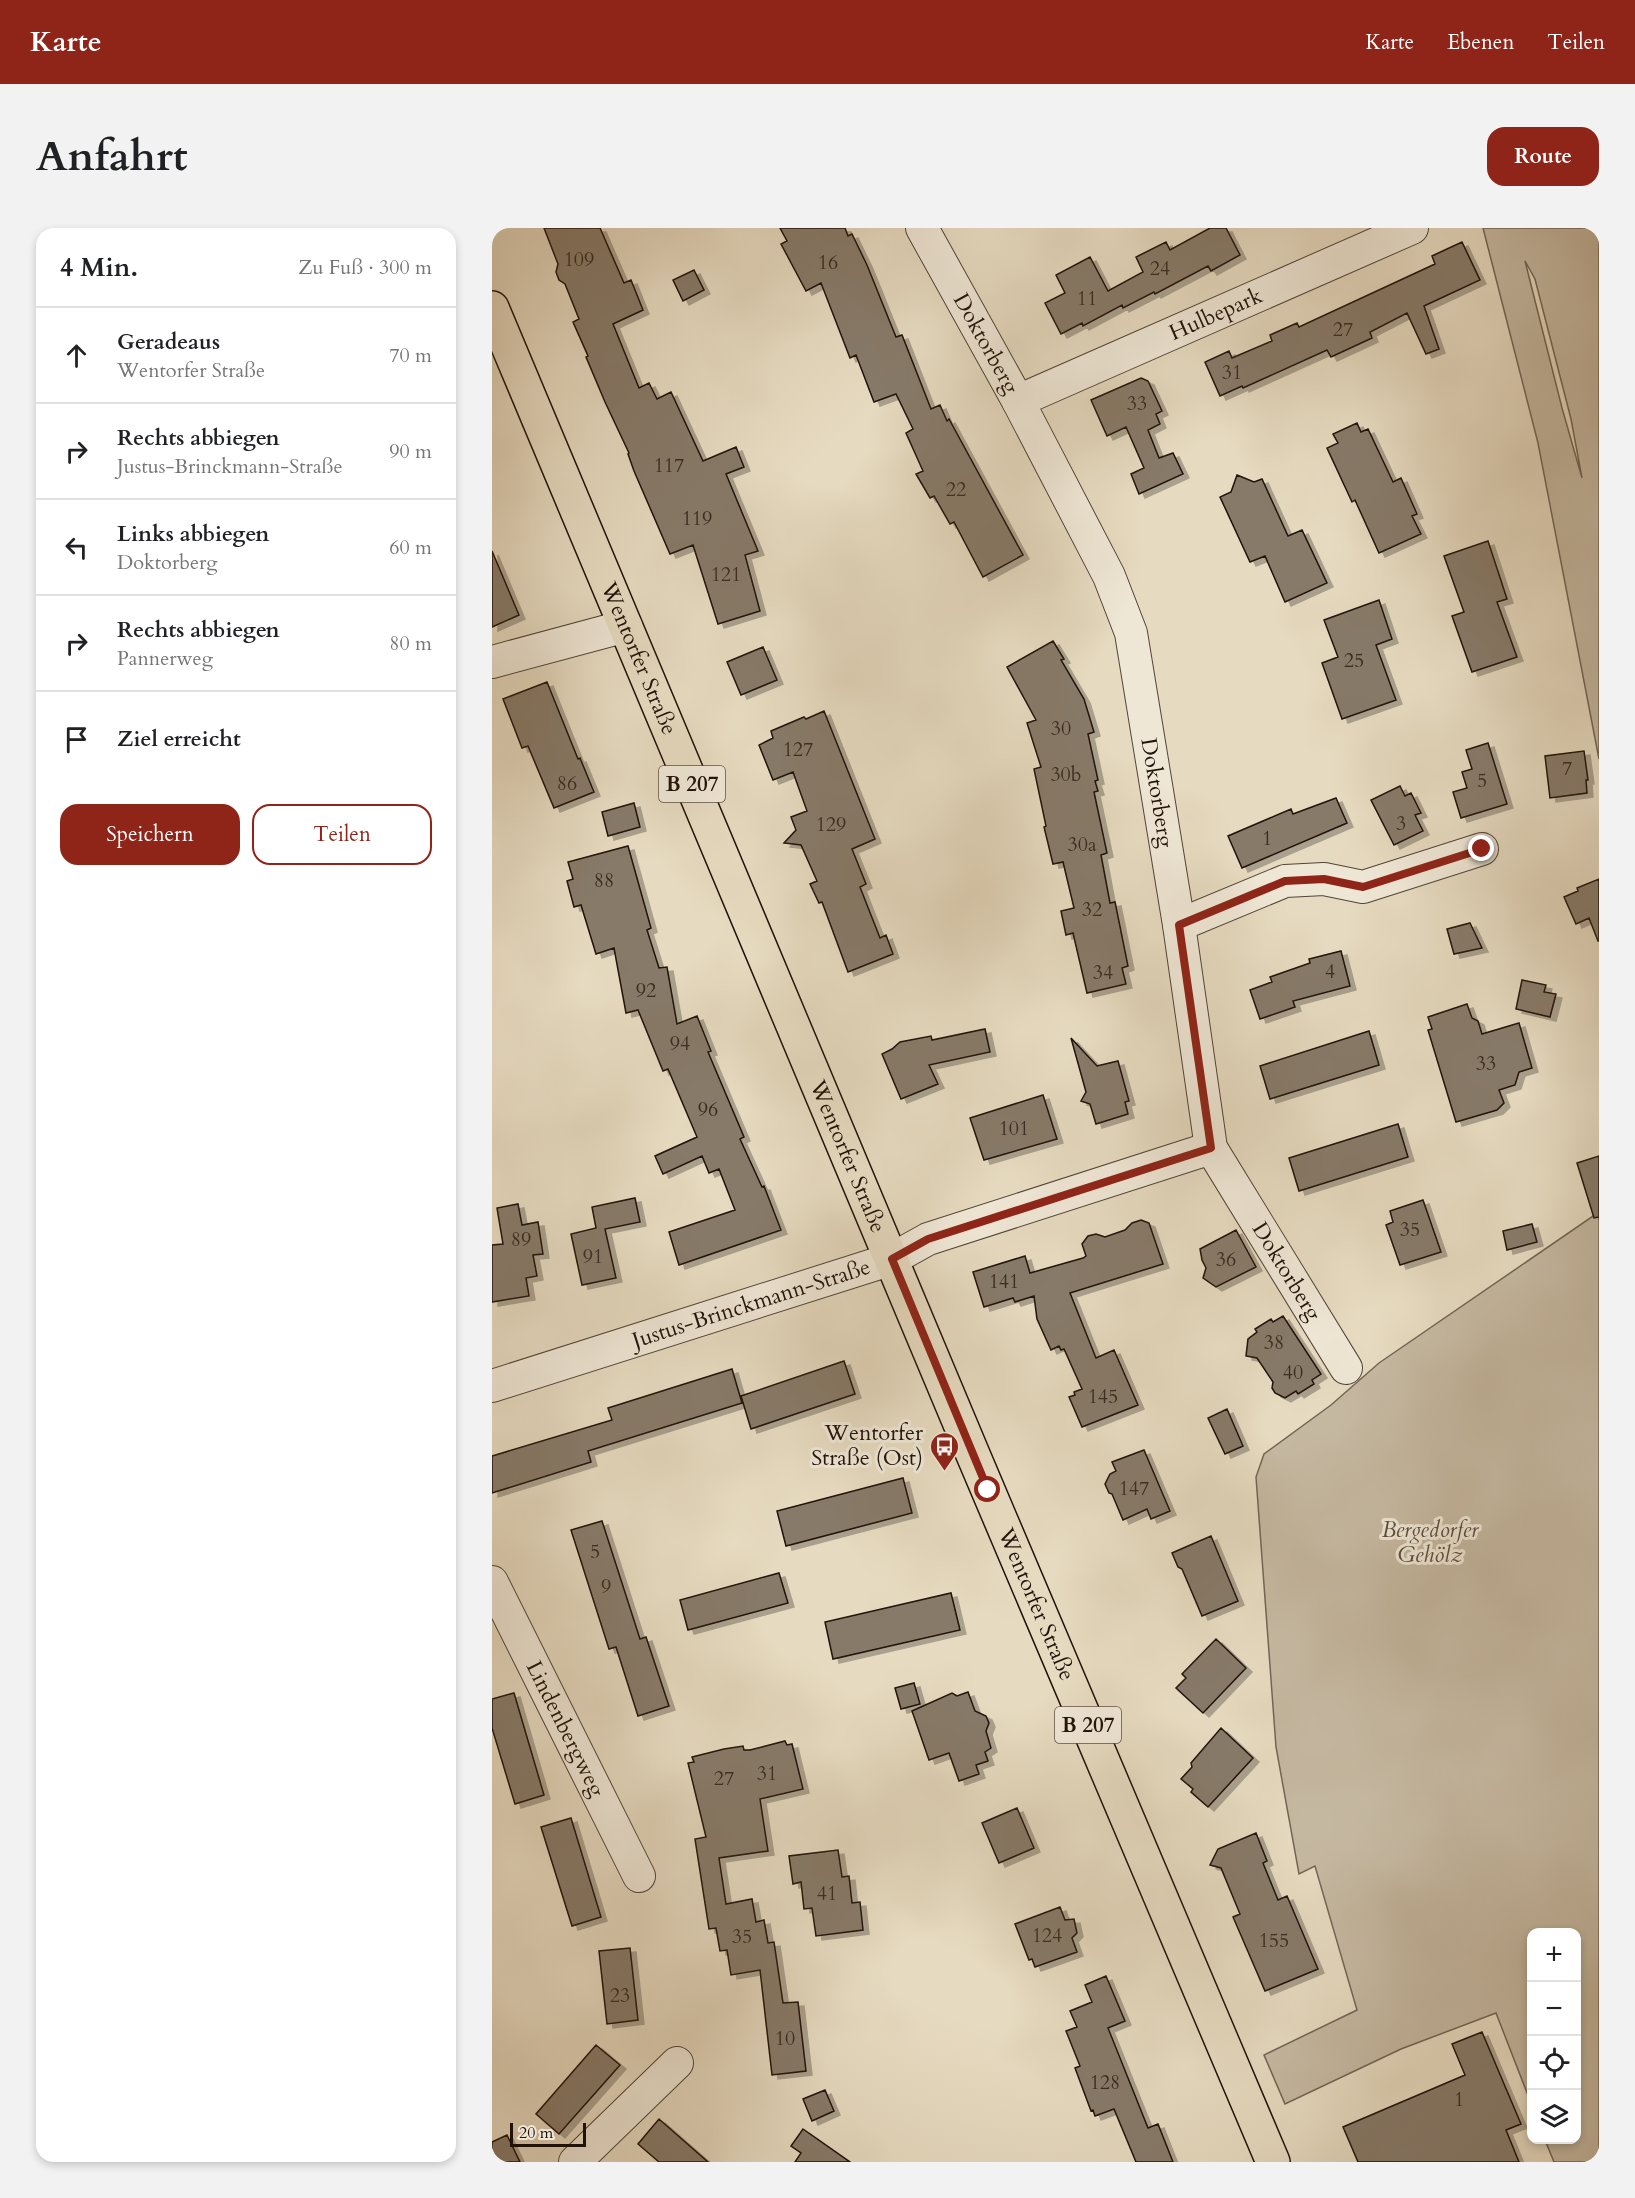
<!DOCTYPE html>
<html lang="de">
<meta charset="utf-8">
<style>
:root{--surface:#fff;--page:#f2f2f2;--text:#202124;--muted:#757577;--line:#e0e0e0;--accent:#8f2418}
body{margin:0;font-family:Cardo,serif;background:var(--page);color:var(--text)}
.controls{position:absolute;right:18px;bottom:18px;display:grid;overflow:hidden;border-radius:12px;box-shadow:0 3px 9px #0003}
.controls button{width:54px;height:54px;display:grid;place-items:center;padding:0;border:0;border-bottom:2px solid var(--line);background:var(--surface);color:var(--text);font:30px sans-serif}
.scale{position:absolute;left:18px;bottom:15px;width:76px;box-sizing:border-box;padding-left:6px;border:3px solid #21120a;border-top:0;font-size:16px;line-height:21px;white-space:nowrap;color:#21120a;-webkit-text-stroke:4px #efe7d6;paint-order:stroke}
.stop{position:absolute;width:18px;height:18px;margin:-14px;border:4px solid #8f2418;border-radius:50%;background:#fff}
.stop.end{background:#8f2418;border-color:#fff;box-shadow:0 2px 6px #0008}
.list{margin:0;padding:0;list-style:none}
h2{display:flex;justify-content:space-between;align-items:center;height:78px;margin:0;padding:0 24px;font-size:26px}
h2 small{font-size:20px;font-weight:400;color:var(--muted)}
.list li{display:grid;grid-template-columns:39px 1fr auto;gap:18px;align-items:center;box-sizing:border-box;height:96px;padding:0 24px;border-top:2px solid var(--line)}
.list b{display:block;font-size:22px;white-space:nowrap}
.list p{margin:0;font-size:20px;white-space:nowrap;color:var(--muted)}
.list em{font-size:20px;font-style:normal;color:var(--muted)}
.actions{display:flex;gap:12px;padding:18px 24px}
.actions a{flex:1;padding:14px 0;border:2px solid var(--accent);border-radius:18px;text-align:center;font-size:21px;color:var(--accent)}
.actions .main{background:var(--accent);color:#fff}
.icon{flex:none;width:33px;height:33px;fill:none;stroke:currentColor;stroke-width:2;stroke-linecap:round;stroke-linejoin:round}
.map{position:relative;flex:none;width:1107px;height:1934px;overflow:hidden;border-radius:18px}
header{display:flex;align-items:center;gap:36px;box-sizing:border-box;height:84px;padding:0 30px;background:var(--accent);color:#fff}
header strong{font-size:28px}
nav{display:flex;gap:33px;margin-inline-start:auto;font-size:21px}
.intro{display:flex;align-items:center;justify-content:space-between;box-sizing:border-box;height:144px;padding:0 36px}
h1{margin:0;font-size:42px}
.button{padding:15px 27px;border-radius:18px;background:var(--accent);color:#fff;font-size:21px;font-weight:700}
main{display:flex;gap:36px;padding:0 36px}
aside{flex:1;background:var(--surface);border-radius:18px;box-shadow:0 3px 9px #0003}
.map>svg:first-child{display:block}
.green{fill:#c5b8a1;stroke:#736556;stroke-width:1.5;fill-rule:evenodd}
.building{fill:#877a69;stroke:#21120a;stroke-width:1.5;filter:url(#shadow)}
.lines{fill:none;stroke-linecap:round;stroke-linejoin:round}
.street-casing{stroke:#524438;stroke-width:34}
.primary-casing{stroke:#21120a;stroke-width:36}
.street{stroke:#efe7d6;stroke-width:32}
.primary{stroke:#e6dac0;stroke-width:33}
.route{stroke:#8f2418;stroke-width:8}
.labels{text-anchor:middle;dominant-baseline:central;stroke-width:6;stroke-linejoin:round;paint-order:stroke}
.number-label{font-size:20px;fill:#3a2c22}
.shield{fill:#efe7d6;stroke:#5f5247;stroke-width:1.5}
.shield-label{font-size:21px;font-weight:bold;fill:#21120a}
.street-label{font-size:22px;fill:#21120a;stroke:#efe7d6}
.poi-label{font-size:22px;fill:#21120a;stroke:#efe7d6;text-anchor:end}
.park-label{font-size:22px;font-style:italic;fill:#5a4c3f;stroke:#efe7d6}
</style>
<header>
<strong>Karte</strong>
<nav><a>Karte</a><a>Ebenen</a><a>Teilen</a></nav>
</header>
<div class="intro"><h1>Anfahrt</h1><a class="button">Route</a></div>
<main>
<aside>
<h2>4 Min.<small>Zu Fuß · 300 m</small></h2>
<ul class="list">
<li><svg class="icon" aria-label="ahead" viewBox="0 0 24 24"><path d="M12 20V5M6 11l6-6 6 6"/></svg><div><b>Geradeaus</b><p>Wentorfer Straße</p></div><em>70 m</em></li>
<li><svg class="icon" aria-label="right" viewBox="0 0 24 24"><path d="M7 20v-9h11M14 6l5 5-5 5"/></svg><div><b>Rechts abbiegen</b><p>Justus-Brinckmann-Straße</p></div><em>90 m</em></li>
<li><svg class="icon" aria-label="left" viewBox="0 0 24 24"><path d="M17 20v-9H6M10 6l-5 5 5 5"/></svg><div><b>Links abbiegen</b><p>Doktorberg</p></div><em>60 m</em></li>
<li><svg class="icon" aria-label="right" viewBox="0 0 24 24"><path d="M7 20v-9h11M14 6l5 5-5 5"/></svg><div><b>Rechts abbiegen</b><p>Pannerweg</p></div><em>80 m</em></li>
<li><svg class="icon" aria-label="arrive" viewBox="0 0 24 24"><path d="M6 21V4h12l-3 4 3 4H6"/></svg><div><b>Ziel erreicht</b></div></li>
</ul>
<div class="actions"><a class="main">Speichern</a><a>Teilen</a></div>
</aside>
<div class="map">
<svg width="1107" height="1934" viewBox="0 0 1107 1934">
<defs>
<filter id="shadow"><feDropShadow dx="6" dy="4" stdDeviation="0" flood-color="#0004"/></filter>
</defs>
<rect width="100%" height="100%" fill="#e6dac0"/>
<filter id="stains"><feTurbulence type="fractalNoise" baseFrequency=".00333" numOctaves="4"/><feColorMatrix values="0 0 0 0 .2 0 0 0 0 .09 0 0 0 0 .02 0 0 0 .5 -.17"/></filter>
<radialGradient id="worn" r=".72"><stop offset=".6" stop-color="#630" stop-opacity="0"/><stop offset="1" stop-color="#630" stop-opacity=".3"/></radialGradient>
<path class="green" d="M991,0H1107V531L1046,215ZM1033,33L1043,51L1079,191L1090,250L1070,180Z
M1107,984V1934H1062L1053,1912H1084V1704H1040L1039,1875L1004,1785L909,1821L793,1876L772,1827L865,1782L823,1638L807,1646L784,1519L764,1249L772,1226L839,1177L887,1135Z"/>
<path class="building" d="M52,0H108L132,55L139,52L151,82L121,96L147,160L157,155L165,171L179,164L211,233L244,219L252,239L234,246L266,323L253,327L268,383L226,396L201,317L178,326L142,243L136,226L137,225L113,174L94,129L96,128L81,94L87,91L73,56L67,52L64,44L66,36Z
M288,0H353L356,8L360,6L375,37L404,109L410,107L439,181L448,177L455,193L457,191L531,327L491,349L462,294L458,296L442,268L438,270L424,246L431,243L414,205L421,201L404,166L382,174L364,127L358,130L329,55L314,63L289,16L295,13Z
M718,0H734L748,27L719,43L716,38L663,66L662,64L631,80L630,77L591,98L590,95L569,106L553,75L573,65L564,47L598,29L616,63L651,44L644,29L674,14L678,22Z
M970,14L988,52L932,78L947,121L934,126L915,85L878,104L880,110L839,129L835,122L751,160L750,158L728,168L713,134L737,123L740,130L780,113L778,107L805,95L807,99L943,36L940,28Z
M202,42L212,62L191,73L181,52Z
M649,150L656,153L670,183L664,186L668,196L656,202L667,230L681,225L691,246L647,266L639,246L652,240L634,199L615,208L599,172Z
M865,195L869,204L876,201L901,254L909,250L925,286L920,288L929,306L887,325L863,272L860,274L835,220L846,215L841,206Z
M745,247L762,254L770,251L796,308L810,302L835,355L793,374L773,328L758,334L728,269L739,264Z
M996,313L1015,371L1005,374L1025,429L980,444L960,388L972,384L952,328Z
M0,323L27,387L0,399Z
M887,372L900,411L884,417L904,472L850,491L830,435L846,429L832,392Z
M561,413L572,431L569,432L592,471L602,504L596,506L606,552L603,553L606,563L602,564L615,625L609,627L618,675L623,674L636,738L630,740L634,756L595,765L581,705L574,707L569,683L582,680L571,634L561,636L552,599L554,598L542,541L549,539L535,495L544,492L515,439Z
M271,419L285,452L249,467L235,434Z
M55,454L86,531L88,530L102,564L62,580L36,518L30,520L11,471Z
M332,483L383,611L360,621L374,656L368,659L388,710L394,707L401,726L356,744L330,674L327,675L318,656L325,653L309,617L292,615L304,602L299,589L315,583L301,544L281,552L267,517L281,510L279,503L312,489L314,491Z
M996,515L1015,576L969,590L961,564L975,560L970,544L980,541L974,522Z
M1092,523L1096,552H1094L1095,565L1058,570L1053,528Z
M908,558L913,568L919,565L929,585L923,587L931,603L902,617L879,572Z
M844,570L855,595L750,640L736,608L799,581L801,586Z
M142,575L148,599L116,608L110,584Z
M136,618L159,700L155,702L167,740L175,739L185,796L205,788L219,823L216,824L252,909L248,911L270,959L272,958L289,1002L187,1037L177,1004L243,982L227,941L217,945L210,928L171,946L163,928L205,909L176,841L171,843L146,782L134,785L122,720L104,726L89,677L82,679L75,653L81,651L76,634Z
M1107,651V713H1106L1097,690L1084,696L1072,669L1086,663L1085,660Z
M978,695L990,720L962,726L955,701Z
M849,723L858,758L801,773L803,779L768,791L758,762L780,754L778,749L818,735L817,731Z
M1030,752L1054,757L1052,764L1064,766L1058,789L1024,781Z
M975,776L980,790L986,793L990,806L1027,795L1040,840L1027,844L1023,857L1007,862L1012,875L1005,882L964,894L936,802L940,801L936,789Z
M493,801L498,824L437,837L446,856L409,871L390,826L400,821L408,814L439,808L440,812Z
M877,803L887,837L778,871L768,838Z
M579,810L605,838L626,833L637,873L633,874L636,886L604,896L598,876L589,873L594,864Z
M551,867L565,911L492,932L478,890Z
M906,896L916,929L807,963L797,930Z
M1107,928V989L1102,990L1085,935Z
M143,970L148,994L113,1001L124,1050L90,1057L79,1006L104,1000L100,979Z
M931,972L949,1024L908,1037L894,997L901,994L898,983Z
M26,976L30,997L46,994L51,1026L41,1027L45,1048L34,1050L37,1068L0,1074V1017L11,1016L5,980Z
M649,992L657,995L671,1036L578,1065L604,1130L622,1122L646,1177L590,1199L577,1169L583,1167L582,1164L590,1161L572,1121L569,1122L567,1118L559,1122L545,1091L542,1068L523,1074L521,1070L492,1079L481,1044L533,1028L538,1045L591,1030L594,1028L590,1016L596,1008L604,1006L613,1009L633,1002L640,995Z
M1040,996L1045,1014L1015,1022L1011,1003Z
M744,1002L764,1039L724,1059L711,1050L714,1040L710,1032L708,1021Z
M791,1088L829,1146L820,1152L822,1156L806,1166L804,1163L793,1170L783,1165L780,1160L781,1154L765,1130L754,1128L756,1111L765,1104L763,1101L779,1091L781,1094Z
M352,1133L363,1166L259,1201L249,1168Z
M240,1141L250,1175L96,1223L99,1234L0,1265V1228L120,1192L116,1180Z
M735,1181L751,1218L733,1226L716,1190Z
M652,1222L678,1283L659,1291L655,1281L631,1292L620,1266L617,1265L613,1256L618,1246L624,1243L620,1234Z
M411,1250L420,1285L294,1318L285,1283Z
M110,1293L148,1411L154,1409L177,1478L146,1488L124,1419L117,1421L79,1302Z
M719,1308L746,1373L710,1388L690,1341L686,1339L680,1325Z
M287,1345L296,1375L196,1402L188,1372Z
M459,1365L468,1402L341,1431L333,1394Z
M724,1411L754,1440L711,1485L684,1460L694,1450L690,1446Z
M422,1455L428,1476L409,1481L403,1460Z
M476,1464L483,1483L494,1488L497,1495L494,1503L499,1520L493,1524L496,1533L484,1537L487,1546L467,1553L457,1525L437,1532L420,1483L460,1465L465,1468Z
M22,1465L52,1567L23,1576L0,1500V1471Z
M729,1500L761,1530L716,1579L699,1564L701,1561L689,1551L700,1539L699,1535Z
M293,1513L295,1517L300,1516L311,1561L268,1571L276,1623L227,1630L234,1676L260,1671L264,1694L272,1692L276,1715L282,1714L291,1775L306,1774L314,1843L280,1847L268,1742L239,1747L235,1722L228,1723L224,1700L217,1701L203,1611L214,1609L196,1535L202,1534L200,1529L232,1521L251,1518L252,1522H258Z
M525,1580L542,1620L507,1635L490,1595Z
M79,1590L109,1689L80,1698L49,1599Z
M764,1605L775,1633L771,1635L786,1672L795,1668L826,1741L773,1763L741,1689L748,1686L729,1640L718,1637L726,1621Z
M346,1622L350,1649L357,1648L360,1675L368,1674L371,1702L324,1708L320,1680L312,1681L309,1654L301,1656L297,1628Z
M568,1679L573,1692L582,1691L585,1705L580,1710L585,1724L543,1739L540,1731L537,1732L523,1696Z
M138,1720L146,1792L115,1796L107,1723Z
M614,1748L633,1793L616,1800L656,1900L666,1896L681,1934H644L622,1881L603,1888L601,1882L599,1883L583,1840L588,1838L574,1803L585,1799L578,1783L600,1774L593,1757Z
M990,1804L1029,1896L1014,1902L1027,1934H866L851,1899L973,1847L960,1816Z
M104,1817L128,1837L67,1906L44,1886Z
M333,1862L342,1883L320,1893L311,1871Z
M167,1891L216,1934H167L146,1916Z
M311,1901L358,1934H303L309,1925L299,1918Z
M15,1907L28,1934H0V1914Z"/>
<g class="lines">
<defs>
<g id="street">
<path id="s1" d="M430,0L526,173L617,348L639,405L687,697L719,920L854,1140"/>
<path id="s2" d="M526,173L920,0"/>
<path d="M0,434L134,398"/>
<path d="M687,697L793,653L832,651L871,659L990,621"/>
<path id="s3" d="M0,1158L400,1031L436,1011L719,920"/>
<path id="s4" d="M0,1354L147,1648"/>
<path d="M83,1934L185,1835"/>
</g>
<g id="primary">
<path id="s5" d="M0,80L482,1229L781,1934"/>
</g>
</defs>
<use href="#street" class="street-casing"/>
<use href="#primary" class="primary-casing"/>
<use href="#street" class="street"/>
<use href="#primary" class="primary"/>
</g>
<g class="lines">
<path class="route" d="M496,1262L400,1031L436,1011L719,920L687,697L793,653L832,651L871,659L990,621"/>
</g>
<defs>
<symbol id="bus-pin" viewBox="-11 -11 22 30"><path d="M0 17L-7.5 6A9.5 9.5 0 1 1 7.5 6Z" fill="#8f2418" stroke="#efe7d6"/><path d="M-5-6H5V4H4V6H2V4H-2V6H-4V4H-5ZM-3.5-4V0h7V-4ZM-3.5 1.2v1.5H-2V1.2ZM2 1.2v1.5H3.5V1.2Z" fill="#fff"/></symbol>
</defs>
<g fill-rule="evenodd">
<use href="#bus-pin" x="436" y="1202" width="33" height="45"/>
</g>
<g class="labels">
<g class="number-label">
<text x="87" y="31">109</text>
<text x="336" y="34">16</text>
<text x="668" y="40">24</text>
<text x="595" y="70">11</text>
<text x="851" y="101">27</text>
<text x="740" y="144">31</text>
<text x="645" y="175">33</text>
<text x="177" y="237">117</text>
<text x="464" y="261">22</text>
<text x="205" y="290">119</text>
<text x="234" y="346">121</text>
<text x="862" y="432">25</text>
<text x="569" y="500">30</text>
<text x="306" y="521">127</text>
<text x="1075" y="540">7</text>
<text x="574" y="546">30b</text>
<text x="990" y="552">5</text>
<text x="75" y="555">86</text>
<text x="909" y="595">3</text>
<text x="339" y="596">129</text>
<text x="775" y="610">1</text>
<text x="590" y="616">30a</text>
<text x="112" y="652">88</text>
<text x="600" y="681">32</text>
<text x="838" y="743">4</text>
<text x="611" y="744">34</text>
<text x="154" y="762">92</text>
<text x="188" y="815">94</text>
<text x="994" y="835">33</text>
<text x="216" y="881">96</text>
<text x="522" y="900">101</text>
<text x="918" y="1001">35</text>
<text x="29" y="1011">89</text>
<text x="101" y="1028">91</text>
<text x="734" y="1031">36</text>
<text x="512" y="1053">141</text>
<text x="782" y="1114">38</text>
<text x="801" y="1144">40</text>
<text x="611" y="1168">145</text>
<text x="642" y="1260">147</text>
<text x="103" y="1323">5</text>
<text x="114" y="1358">9</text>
<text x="275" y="1545">31</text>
<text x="232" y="1550">27</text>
<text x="335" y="1665">41</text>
<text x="555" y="1707">124</text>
<text x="250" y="1708">35</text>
<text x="782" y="1712">155</text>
<text x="128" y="1767">23</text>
<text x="293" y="1810">10</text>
<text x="613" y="1854">128</text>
<text x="967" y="1871">1</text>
</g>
<g class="shield">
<rect x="167" y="538" width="66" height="36" rx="4.5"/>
<rect x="563" y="1479" width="66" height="36" rx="4.5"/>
</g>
<g class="shield-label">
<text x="200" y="556">B 207</text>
<text x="596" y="1497">B 207</text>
</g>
<g class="street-label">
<text stroke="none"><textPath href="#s2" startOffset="216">Hulbepark</textPath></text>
<text stroke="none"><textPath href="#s1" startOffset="132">Doktorberg</textPath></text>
<text stroke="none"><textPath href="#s5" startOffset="380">Wentorfer Straße</textPath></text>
<text stroke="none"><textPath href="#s1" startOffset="618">Doktorberg</textPath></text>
<text stroke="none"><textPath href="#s5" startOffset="920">Wentorfer Straße</textPath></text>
<text stroke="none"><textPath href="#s1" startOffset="1122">Doktorberg</textPath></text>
<text stroke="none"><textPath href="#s3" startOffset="272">Justus-Brinckmann-Straße</textPath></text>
<text stroke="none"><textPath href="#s5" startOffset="1406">Wentorfer Straße</textPath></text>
<text stroke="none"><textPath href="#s4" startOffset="164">Lindenbergweg</textPath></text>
</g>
<g class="poi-label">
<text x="431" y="1205">Wentorfer<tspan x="431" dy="25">Straße (Ost)</tspan></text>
</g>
<g class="park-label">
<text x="938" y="1302">Bergedorfer<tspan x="938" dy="25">Gehölz</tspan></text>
</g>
</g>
<rect width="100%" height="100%" filter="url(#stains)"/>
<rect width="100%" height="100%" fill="url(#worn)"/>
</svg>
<div class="controls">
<button>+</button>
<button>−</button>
<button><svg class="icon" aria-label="locate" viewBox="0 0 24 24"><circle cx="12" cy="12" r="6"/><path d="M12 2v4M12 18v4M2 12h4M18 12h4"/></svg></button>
<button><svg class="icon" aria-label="layers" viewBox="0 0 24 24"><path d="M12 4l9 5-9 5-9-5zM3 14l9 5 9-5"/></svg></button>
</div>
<div class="scale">20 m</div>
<div class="stop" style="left:496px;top:1262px"></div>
<div class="stop end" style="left:990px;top:621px"></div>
</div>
</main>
